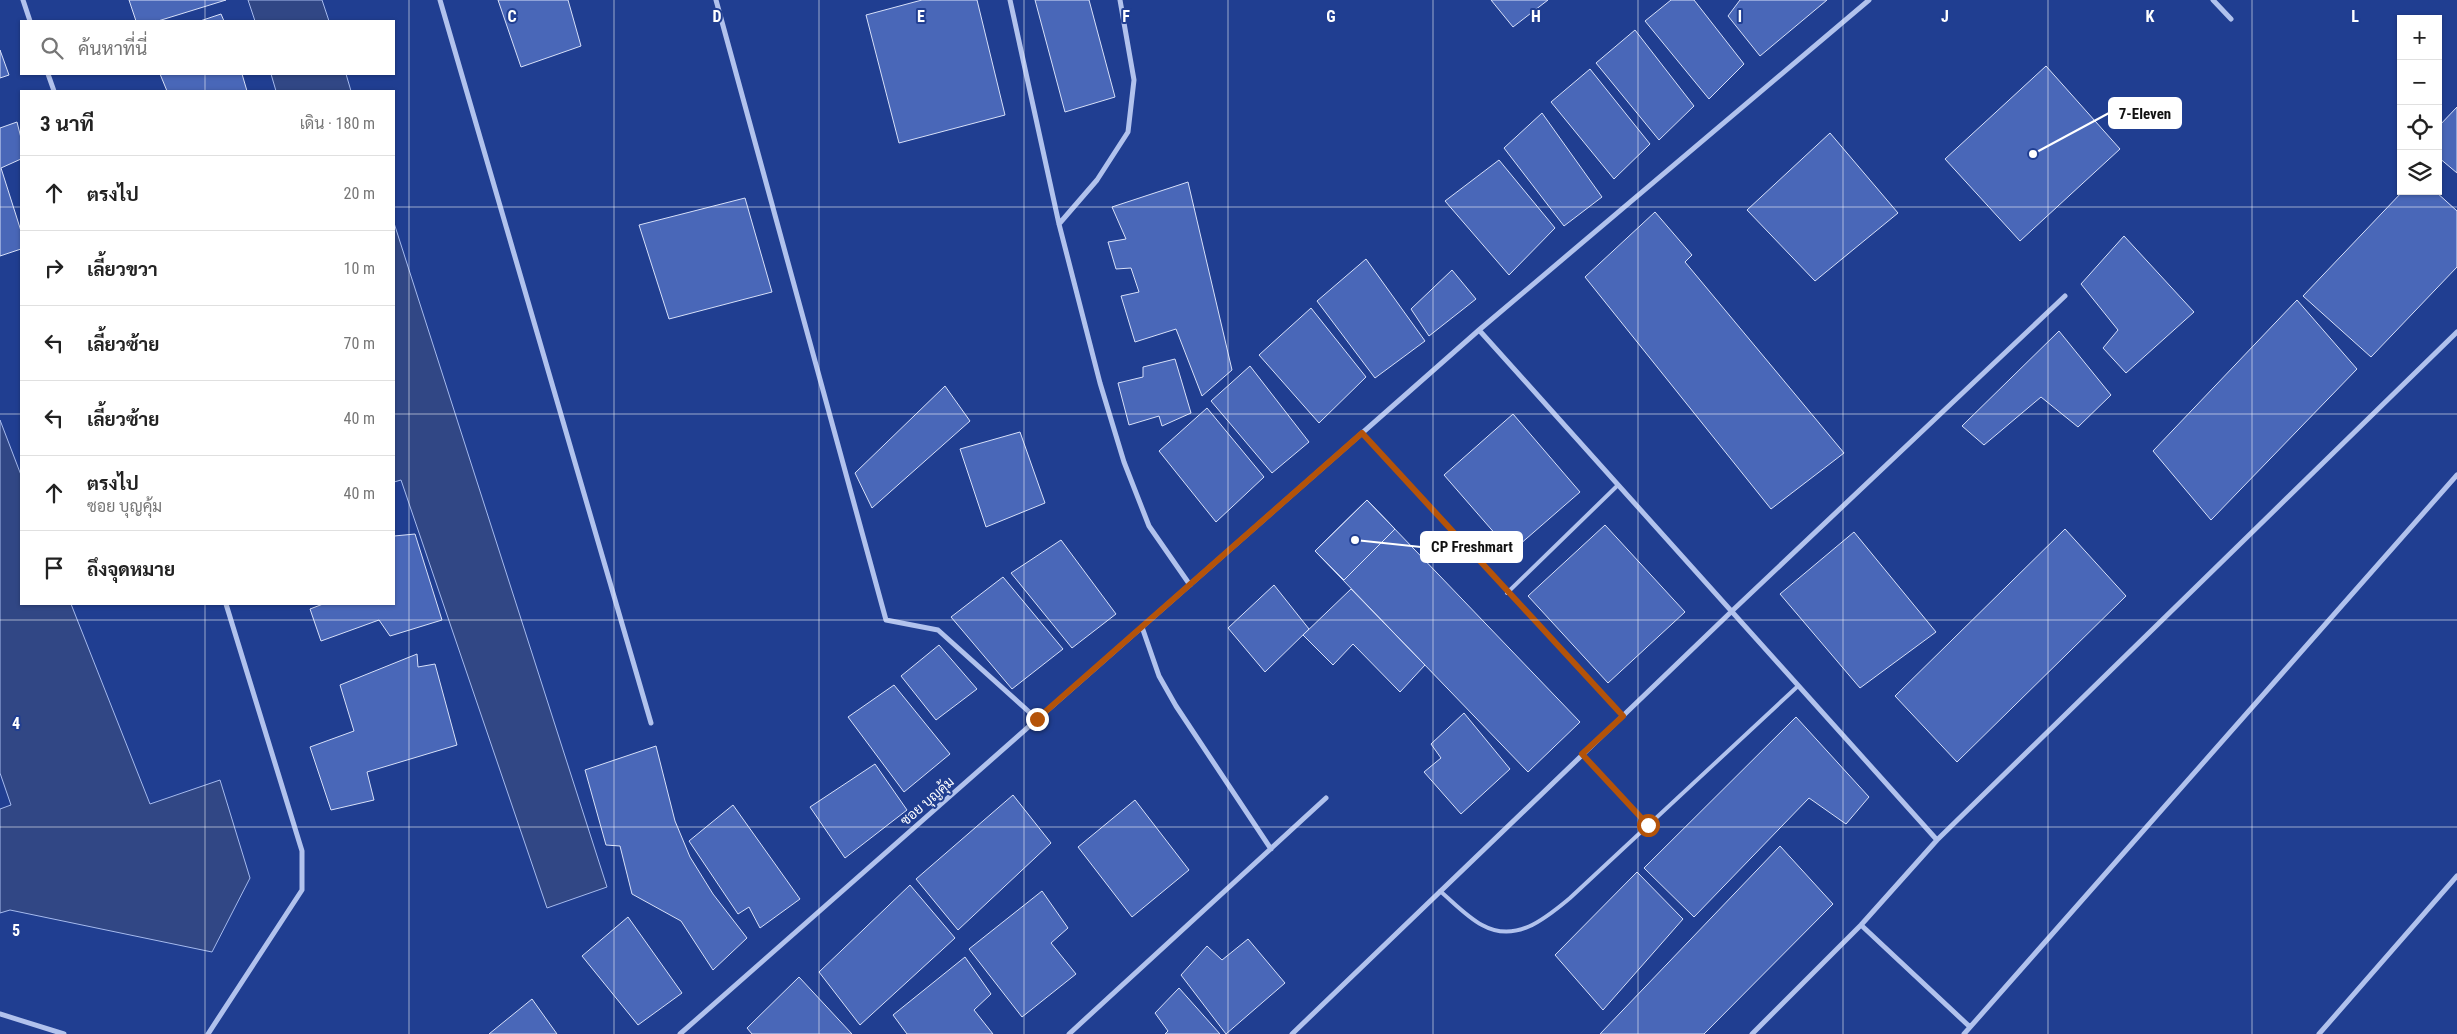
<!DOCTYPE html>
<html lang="th">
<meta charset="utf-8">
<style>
:root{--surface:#fff;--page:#f6f6f6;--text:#222;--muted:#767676;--line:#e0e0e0}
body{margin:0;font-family:"Roboto Condensed",Sarabun,sans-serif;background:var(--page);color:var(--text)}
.controls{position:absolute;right:15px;top:15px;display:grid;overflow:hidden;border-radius:0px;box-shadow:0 1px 4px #0004}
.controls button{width:45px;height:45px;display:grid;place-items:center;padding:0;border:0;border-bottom:1px solid var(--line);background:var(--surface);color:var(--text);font:25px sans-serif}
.stop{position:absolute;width:15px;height:15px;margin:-11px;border:4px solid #b45309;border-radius:50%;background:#fff}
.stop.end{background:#b45309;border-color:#fff;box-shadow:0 1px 5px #0008}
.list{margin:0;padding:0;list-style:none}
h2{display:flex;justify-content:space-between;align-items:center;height:65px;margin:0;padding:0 20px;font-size:21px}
h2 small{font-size:16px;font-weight:400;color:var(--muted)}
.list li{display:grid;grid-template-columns:32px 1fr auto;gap:15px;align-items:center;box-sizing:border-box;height:75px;padding:0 20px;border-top:1px solid var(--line)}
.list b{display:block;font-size:19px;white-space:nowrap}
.list p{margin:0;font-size:16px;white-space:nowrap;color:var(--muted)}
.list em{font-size:16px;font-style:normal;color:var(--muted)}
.icon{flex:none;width:28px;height:28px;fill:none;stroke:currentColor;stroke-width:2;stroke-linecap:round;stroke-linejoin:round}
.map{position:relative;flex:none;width:2457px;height:1034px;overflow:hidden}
.search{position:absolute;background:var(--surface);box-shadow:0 1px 4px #0004;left:20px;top:20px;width:375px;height:55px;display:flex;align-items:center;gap:12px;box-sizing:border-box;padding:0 18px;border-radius:0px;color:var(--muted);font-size:19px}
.panel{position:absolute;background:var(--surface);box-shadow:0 1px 4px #0004;left:20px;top:90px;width:375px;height:515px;border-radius:0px}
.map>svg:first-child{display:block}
.water{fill:#314785;stroke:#a5baee}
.building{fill:#4967b8;stroke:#d7e0f9}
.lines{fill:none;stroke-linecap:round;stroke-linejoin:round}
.service{stroke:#b1c2ed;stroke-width:4}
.minor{stroke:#b1c2ed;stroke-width:5}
.route{stroke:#b45309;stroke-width:6}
.grid{fill:none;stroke:#fff;stroke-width:1;stroke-opacity:0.55}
.labels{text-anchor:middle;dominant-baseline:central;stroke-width:4;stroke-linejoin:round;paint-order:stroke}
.street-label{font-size:14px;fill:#fff;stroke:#203e91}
.grid-label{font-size:16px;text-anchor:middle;font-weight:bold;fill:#fff;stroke:#203e91;stroke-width:4;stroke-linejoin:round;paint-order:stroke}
.leader{fill:none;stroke:#fff;stroke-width:2}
.callout-dot{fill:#fff;stroke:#203e91;stroke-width:2}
.callout{fill:#fff;stroke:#fff;stroke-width:2}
.callout-label{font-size:15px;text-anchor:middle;font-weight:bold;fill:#111}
</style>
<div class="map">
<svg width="2457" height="1034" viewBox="0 0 2457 1034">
<rect width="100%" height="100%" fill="#203e91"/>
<path class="water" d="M248,0H322L329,21H255Z
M271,74H346L351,91H276Z
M394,223L607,887L547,908L401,480L394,482Z
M0,420L21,475V604H71L150,804L220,780L250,878L212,952L10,910L0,913V809L11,805L0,773Z"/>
<path class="building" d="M129,0H226L158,21H136Z
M498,0H568L581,46L521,67Z
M922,0H977L1005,115L899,143L866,15Z
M1035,0H1089L1115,97L1065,112Z
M1491,0H1548L1513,27Z
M1671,0H1694L1744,64L1709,99L1645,21Z
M1740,0H1827L1760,56L1728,16Z
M221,14L224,21H200Z
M1635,30L1694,106L1659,140L1596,63Z
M0,50L9,75L0,78Z
M2046,66L2120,149L2020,241L1945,159Z
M1590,69L1650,144L1614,179L1551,102Z
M160,74H242L247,91H167Z
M2457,107V173L2438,157V127Z
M1542,113L1602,197L1564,226L1504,148Z
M17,122L21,138V159L1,168L21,231V249L0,256V128Z
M1830,133L1898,213L1815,281L1747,210Z
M1499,160L1555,228L1509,275L1445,201Z
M1188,182L1232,370L1202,396L1176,329L1135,342L1121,296L1139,292L1131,268L1116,269L1108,242L1126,239L1112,207Z
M2403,191H2435L2457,211V267L2371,357L2303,296Z
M745,198L772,292L669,319L639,225Z
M1655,212L1692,255L1685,262L1844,453L1771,509L1585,277Z
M2124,236L2194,312L2126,373L2103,348L2118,330L2081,284Z
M1366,259L1425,341L1375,378L1317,301Z
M1452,270L1476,299L1429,336L1411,309Z
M2297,300L2357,369L2211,520L2153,451Z
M1311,308L1366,377L1319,423L1259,355Z
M2059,331L2111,395L2078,427L2041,397L1984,445L1962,426Z
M1175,359L1191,413L1162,426L1159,416L1129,425L1118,383L1143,377V367Z
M1250,366L1309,442L1272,473L1211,401Z
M945,386L970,421L872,508L855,473Z
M1207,408L1264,477L1216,522L1159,451Z
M1513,414L1580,492L1511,552L1444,475Z
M1020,432L1045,503L986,527L960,449Z
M1367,500L1580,722L1528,772L1315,551Z
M1367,500L1395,529L1344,580L1315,551Z
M1605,525L1685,612L1608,683L1528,596Z
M2065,529L2126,596L1957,762L1895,696Z
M1854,532L1936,632L1860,688L1780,594Z
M415,534L442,620L390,636L379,620L321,641L310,609L323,604H394V536Z
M1061,540L1116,614L1072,648L1011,573Z
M1003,577L1063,649L1012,689L951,617Z
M1274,585L1309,629L1265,672L1228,628Z
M1351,589L1425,665L1400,692L1353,644L1333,665L1303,635Z
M939,645L977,689L936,720L901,676Z
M417,654L418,667L435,664L457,745L367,772L374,800L331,810L310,747L354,731L340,685Z
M894,685L950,754L904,792L848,717Z
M1464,713L1510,769L1461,814L1424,772L1441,758L1431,744Z
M1796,717L1869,797L1846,824L1809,798L1694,917L1644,868Z
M656,746L675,821L690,857L713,894L747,938L713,970L681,921L632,894L620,846L606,845L585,770Z
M875,764L907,810L845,858L810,807Z
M1013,795L1051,843L958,930L916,879Z
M1135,800L1189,870L1132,917L1078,847Z
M733,805L800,899L760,928L749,907L738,914L689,841Z
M1780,846L1833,904L1704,1034H1600Z
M1637,872L1683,919L1603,1010L1555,955Z
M910,885L955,938L860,1025L819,972Z
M1042,891L1068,928L1051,943L1076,974L1022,1017L969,949Z
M628,917L682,993L638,1025L582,956Z
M1248,939L1285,983L1226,1034L1181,975L1207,946L1222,960Z
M965,957L991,994L974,1010L993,1034H907L893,1015Z
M799,977L852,1034H752L747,1028Z
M1179,988L1220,1034H1165L1168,1031L1155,1013Z
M532,999L557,1034H489Z"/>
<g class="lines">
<path class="service" d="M1362,433L1623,716
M1507,593L1617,486
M1582,754L1648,825
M1440,891C1453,902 1467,917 1482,925C1516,944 1546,918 1570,898L1798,686"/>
<path class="minor" d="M23,0L30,21
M440,0L651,723
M716,0L886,620L938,630L1037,719
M1010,0L1059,224L1100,383L1124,462L1149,526L1190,585
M2213,0L2231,19
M48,74L54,91
M1059,224L1097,180L1128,132L1134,80L1120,0
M1479,330L1937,840
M1142,627L1159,676L1176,706L1271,849
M1861,925L1970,1027
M0,1014L64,1034
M208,1034L302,890V851L226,604
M680,1034L1479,330L1869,0
M1069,1034L1326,798
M1292,1034L1732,611L2065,296
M1752,1034L1861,925L1937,840L2457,332
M1964,1034L2457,475
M2319,1034L2457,876"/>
</g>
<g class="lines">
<path class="route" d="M1037,719L1362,433L1623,716L1582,754L1648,825"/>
</g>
<path class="grid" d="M205,0V21M409,0V1034M614,0V1034M819,0V1034M1024,0V1034M1228,0V1034M1433,0V1034M1638,0V1034M1843,0V1034M2048,0V1034M2252,0V1034M205,74V91M0,207H21M394,207H2457M0,414H21M394,414H2457M205,604V1034M0,620H2457M0,827H2457"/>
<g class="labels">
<g class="street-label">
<text transform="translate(927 801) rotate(-41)">ซอย บุญคุ้ม</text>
</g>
</g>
<g class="grid-label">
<text x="512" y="22">C</text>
<text x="717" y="22">D</text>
<text x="921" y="22">E</text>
<text x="1126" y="22">F</text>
<text x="1331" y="22">G</text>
<text x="1536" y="22">H</text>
<text x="1740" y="22">I</text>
<text x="1945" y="22">J</text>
<text x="2150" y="22">K</text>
<text x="2355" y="22">L</text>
<text x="16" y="729">4</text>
<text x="16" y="936">5</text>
</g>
<path class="leader" d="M2033 154L2109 113M1355 540L1421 547"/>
<g class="callout-dot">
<circle cx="2033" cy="154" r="5"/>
<circle cx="1355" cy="540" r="5"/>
</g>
<g class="callout">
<rect x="2109" y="98" width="72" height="30" rx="5"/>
<rect x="1421" y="532" width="101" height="30" rx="5"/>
</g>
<g class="callout-label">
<text x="2145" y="119">7-Eleven</text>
<text x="1472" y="552">CP Freshmart</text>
</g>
</svg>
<div class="controls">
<button>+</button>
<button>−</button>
<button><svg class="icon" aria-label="locate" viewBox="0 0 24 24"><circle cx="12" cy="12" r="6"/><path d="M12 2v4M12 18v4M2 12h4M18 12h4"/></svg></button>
<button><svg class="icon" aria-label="layers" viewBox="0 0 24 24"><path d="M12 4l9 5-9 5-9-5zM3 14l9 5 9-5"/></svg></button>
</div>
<div class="stop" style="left:1648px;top:825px"></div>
<div class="stop end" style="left:1037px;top:719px"></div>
<div class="search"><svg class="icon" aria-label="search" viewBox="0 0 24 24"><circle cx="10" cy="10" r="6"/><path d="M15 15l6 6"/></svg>ค้นหาที่นี่</div>
<section class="panel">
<h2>3 นาที<small>เดิน · 180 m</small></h2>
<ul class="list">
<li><svg class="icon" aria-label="ahead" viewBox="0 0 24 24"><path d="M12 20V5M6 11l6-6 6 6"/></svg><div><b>ตรงไป</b></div><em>20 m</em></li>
<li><svg class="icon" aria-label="right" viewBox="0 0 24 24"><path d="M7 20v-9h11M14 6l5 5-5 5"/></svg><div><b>เลี้ยวขวา</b></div><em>10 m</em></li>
<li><svg class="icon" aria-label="left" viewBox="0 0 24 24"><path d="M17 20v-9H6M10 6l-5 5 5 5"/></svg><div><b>เลี้ยวซ้าย</b></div><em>70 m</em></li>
<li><svg class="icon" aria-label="left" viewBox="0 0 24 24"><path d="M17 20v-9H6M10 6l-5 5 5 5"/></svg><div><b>เลี้ยวซ้าย</b></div><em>40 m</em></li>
<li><svg class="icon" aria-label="ahead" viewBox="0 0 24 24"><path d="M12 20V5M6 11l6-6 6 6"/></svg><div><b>ตรงไป</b><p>ซอย บุญคุ้ม</p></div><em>40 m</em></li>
<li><svg class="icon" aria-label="arrive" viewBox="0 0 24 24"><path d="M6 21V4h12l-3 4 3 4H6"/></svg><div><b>ถึงจุดหมาย</b></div></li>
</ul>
</section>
</div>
